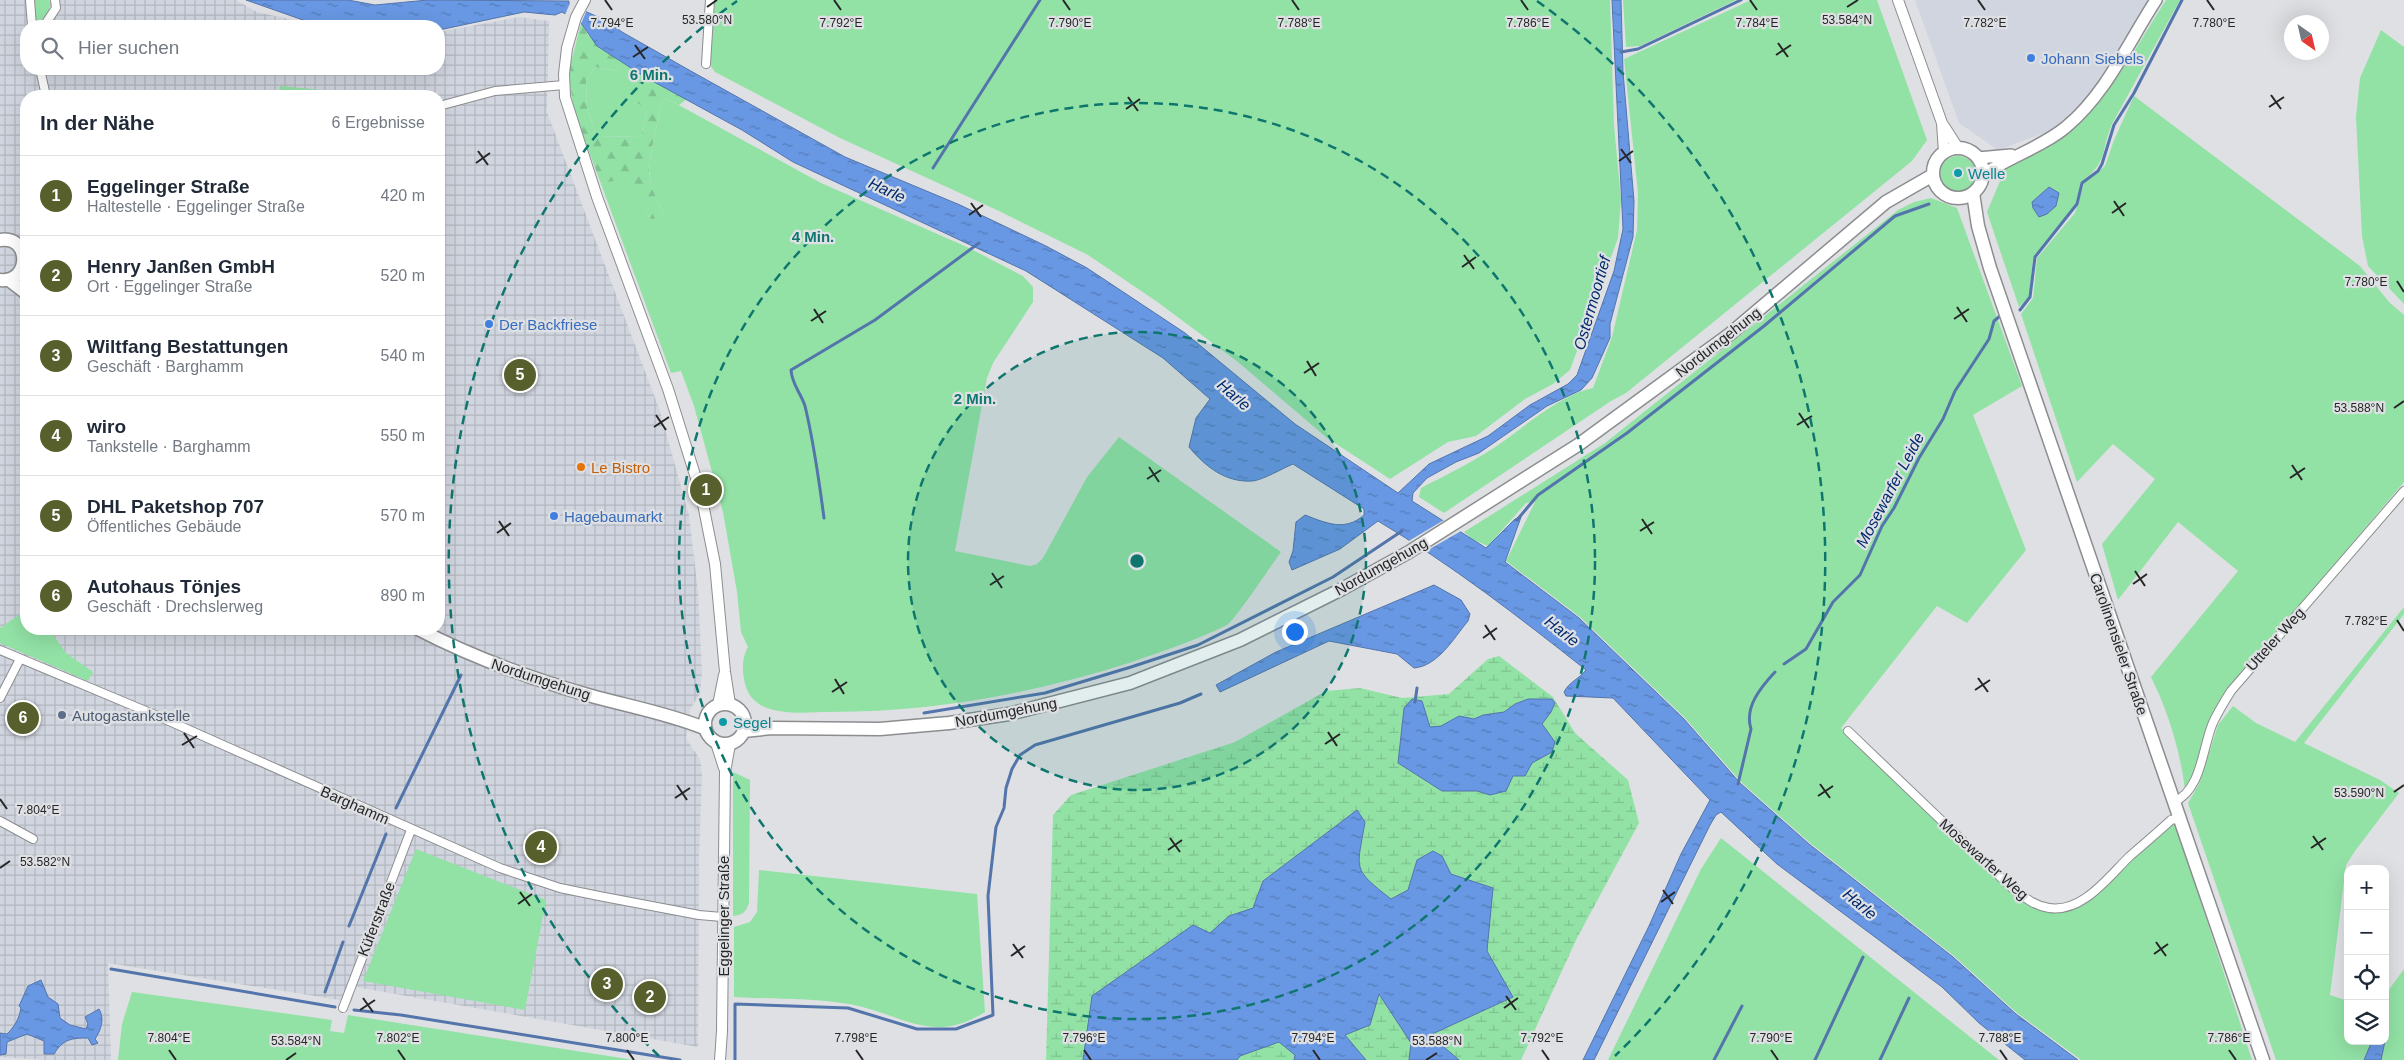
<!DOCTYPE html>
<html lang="de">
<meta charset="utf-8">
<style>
:root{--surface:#fff;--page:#f6f6f7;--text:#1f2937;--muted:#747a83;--line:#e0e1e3;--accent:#575f2d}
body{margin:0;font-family:Arial,sans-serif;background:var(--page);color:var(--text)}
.controls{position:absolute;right:15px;bottom:15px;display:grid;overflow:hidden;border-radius:10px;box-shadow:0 5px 20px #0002}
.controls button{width:45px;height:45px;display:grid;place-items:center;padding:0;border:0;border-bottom:1px solid var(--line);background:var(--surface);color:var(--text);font:25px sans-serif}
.compass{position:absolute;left:2284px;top:15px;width:45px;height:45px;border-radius:50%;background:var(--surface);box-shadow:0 5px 20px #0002;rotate:146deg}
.you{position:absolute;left:1294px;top:631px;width:18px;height:18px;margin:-12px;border:4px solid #fff;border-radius:50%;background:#1a73e8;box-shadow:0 0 0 8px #1a73e833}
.badge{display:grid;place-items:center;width:32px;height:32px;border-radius:50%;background:var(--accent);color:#fff;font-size:16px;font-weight:700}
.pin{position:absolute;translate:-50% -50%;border:2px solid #fff;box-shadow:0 1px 5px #0006}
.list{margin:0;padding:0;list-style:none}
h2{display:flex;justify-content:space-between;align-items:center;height:65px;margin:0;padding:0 20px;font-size:21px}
h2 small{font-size:16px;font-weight:400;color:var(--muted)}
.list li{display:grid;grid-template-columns:32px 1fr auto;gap:15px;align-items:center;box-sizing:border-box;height:80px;padding:0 20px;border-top:1px solid var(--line)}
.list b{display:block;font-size:19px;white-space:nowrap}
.list p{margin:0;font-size:16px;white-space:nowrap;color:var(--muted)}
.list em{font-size:16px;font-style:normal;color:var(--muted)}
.icon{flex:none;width:28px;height:28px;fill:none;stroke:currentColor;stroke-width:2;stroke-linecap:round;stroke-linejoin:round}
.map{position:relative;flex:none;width:2404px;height:1060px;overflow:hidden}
.search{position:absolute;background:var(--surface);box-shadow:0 5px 20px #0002;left:20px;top:20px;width:425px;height:55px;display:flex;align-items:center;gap:12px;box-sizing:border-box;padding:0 18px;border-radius:20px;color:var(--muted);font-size:19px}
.panel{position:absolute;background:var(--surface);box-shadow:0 5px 20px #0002;left:20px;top:90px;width:425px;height:545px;border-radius:20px}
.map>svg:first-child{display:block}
.built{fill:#d0d5df}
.industrial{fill:url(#industrial-grid);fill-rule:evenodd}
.grass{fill:#92e2a6}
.forest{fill:url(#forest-firs)}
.wetland{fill:url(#wetland-marsh)}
.water{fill:url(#water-ripples);stroke:#5475ab}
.pier{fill:#dfe0e3}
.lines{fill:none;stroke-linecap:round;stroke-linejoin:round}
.stream{stroke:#5475ab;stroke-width:3}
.minor-casing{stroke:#8b8d8f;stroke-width:10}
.tertiary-casing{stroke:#8b8d8f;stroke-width:12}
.secondary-casing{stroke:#8b8d8f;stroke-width:14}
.primary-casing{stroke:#8b8d8f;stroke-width:15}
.minor{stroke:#fff;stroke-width:8}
.tertiary{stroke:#fff;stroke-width:10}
.secondary{stroke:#fff;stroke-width:11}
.primary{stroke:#fff;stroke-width:12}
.ticks{fill:none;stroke:#262627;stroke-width:2}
.ring{fill:none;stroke:#0f766e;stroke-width:2.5;stroke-dasharray:9 6}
.shop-dot{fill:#3f7fe0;stroke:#dfe0e3;stroke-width:2}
.culture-dot{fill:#0f9aa8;stroke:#dfe0e3;stroke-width:2}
.food-dot{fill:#e8710a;stroke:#dfe0e3;stroke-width:2}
.service-dot{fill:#5c6f8a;stroke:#dfe0e3;stroke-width:2}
.labels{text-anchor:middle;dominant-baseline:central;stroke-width:4.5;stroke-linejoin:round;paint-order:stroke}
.shop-label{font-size:15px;fill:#366cbe;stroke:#dfe0e3;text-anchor:start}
.culture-label{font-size:15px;fill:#0d838f;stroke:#dfe0e3;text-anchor:start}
.street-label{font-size:15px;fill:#262627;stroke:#dfe0e3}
.food-label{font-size:15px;fill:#c56008;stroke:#dfe0e3;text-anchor:start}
.service-label{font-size:15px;fill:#4e5e75;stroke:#dfe0e3;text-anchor:start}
.water-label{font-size:16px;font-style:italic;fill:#012b6d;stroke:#dfe0e3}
.ticks-label{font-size:12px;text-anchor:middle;fill:#262627;stroke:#dfe0e3;stroke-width:4.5;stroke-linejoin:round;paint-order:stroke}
.centre{fill:#0f766e;stroke:#dfe0e3;stroke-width:2.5}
.ring-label{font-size:15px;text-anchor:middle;font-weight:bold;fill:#0f766e;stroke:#dfe0e3;stroke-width:4.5;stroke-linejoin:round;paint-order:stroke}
</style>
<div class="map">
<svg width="2404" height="1060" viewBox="0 0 2404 1060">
<defs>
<pattern id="industrial-grid" width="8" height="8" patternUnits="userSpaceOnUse" patternTransform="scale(1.25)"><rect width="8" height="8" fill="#d0d5df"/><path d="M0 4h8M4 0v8" fill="none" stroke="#b2b7bf"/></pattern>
<pattern id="forest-firs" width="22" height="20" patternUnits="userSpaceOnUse" patternTransform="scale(1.25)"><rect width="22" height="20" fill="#92e2a6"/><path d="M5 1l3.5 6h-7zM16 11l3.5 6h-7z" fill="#7ec28f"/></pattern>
<pattern id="wetland-marsh" width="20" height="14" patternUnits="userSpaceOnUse" patternTransform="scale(1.25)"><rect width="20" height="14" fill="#92e2a6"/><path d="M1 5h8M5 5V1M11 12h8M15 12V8" fill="none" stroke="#7ec28f"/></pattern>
<pattern id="water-ripples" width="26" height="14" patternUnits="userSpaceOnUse" patternTransform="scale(1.25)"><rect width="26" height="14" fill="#6897e3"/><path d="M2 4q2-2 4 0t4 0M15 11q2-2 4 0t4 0" fill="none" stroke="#557bb8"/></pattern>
</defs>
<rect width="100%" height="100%" fill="#dfe0e3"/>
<path class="built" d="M1915,0H2150L2091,93L2052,130L1998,150L1959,123Z"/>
<path class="industrial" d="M0,0H236L257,12L319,26H26V69H439V32L519,17L549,21L547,112L660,411L689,515L698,591L702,673L700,694L690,709L686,739L700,759L702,773L699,857L698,1047L355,987L352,1002L108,963L111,1060H47L0,1057ZM26,96H439V629H26Z"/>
<path class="grass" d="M34,0H49L50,3L49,10L37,26L33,6Z
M715,0H1610L1614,125L1621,200L1618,238L1570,370L1553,384L1525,399L1476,436L1448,442L1390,479L1327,438L1238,362L1156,301L1088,255L999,211L840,138L715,72L710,65Z
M1623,0H1736L1640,46L1626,47Z
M1751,0H1877L1927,140L1912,161L1626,393L1611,401L1444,513L1419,497L1421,488C1444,476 1467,465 1489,451C1520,432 1557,395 1593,388L1612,337L1637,230L1638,193L1624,59Z
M2166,0H2180L2112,124C2100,153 2109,161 2081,182L2076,204L2033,258L2029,297L2019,307L1987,212L2000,181L2002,168C2020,159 2040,152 2057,141C2101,115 2138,43 2166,0Z
M2381,30L2404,47V304L2368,266L2362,236L2356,117L2360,78Z
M620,60L645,77L637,85L647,110L641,136L597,137L587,108L586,81L595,67L617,71Z
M280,86L331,91V96H279Z
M2134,96L2360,266L2389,302L2404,315V482L2228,690L2210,724L2192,777L2185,791C2181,753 2168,711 2151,677L2238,571L2178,522L2118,600L2102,544L2155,479L2113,444L2077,482L2021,314L2033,298L2037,258L2075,213L2084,183L2105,166L2114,140Z
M666,98L821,183L967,247L1023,276L1033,287V302L993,363L987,378L955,551L1030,566L1037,564L1043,558L1087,477L1119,437L1281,552C1272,564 1235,620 1227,625C1197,640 1163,651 1132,662C1032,694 935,712 830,712C804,712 756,719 746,687C742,674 741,659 748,647L741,632L737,592L723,512L694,406L681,371L671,373L601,184L628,176L651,219L660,217L663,213C659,203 652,191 650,180C647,158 658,125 661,102Z
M1940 174a18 18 0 1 1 36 0a18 18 0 1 1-36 0Z
M1931,198L1957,208L2022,386L1973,415L2026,550L1967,623L1937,606L1841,728L2008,888L2022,900L2049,912L2082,905L2175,822L2252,1060H2081L2017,1013L1954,956L1810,843L1741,782L1685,718L1580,617L1506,561L1535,502L1526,503L1488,546L1473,540L1464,532L1605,443L1898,210L1914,202Z
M2404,607V614L2304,743L2380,780L2399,793L2355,851L2346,865L2330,995L2348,1001V1011H2345L2344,1016L2348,1019V1041H2372L2364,1060H2276L2188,803L2199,784L2218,725L2233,706L2256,723L2295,742Z
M26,610V629H49L66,653L93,672L88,681L0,643V628Z
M733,772L750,780L749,903C746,912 743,915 733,916Z
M1721,838L1999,1060H1608L1701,869Z
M416,849L546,900L525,1010L363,981Z
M759,870L977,894L985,1012C932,1046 900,1013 849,1004C811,998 772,999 734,997V927L750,922L757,912Z
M2404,969V1060H2381L2385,1041V995Z
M132,992L332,1020L330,1031L344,1033L348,1015L634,1060H118L122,1024Z"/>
<path class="forest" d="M581,23L588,35L620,60L617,71L595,67L586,81L587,108L597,137L641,136L647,110L635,101L637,85L645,77L687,99L679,105L666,98L661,102C658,125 647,158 650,180C652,191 659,203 663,213L660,218L651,219L628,177L601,184L575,114L568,75Z"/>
<path class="wetland" d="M1499,656L1553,697L1575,733L1628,780L1639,823L1577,938L1521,1060H1046L1053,815L1071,795L1235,742L1326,691L1360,688L1402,698L1449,694L1488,659Z"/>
<path class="water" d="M246,0H348L375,5L428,0L569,1V4L607,21L622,32L689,70L845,157L960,205L1046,246L1087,268L1185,333L1295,424L1398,493L1429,464L1488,436L1530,405L1568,384L1577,375L1614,271L1623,229L1612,0H1621L1623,72L1634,201L1633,237L1610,324V338L1592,378L1581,390L1547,406L1479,453L1456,462L1427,478L1413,493L1412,501L1486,548L1515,519L1521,517L1505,562L1579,618L1684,719L1740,783L1809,844L1953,957L2016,1014L2078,1060H2025L1979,1023L1942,987L1777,864L1721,812L1716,815L1710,825L1594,1060H1583L1649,926L1681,854L1710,800L1613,698L1566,696L1564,692C1569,682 1579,679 1586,670C1519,617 1452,565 1378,521L1340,549L1292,570L1289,562L1293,551L1296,522L1305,515C1326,523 1345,532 1364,515V509L1293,464C1281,469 1265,479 1253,481C1225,483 1205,466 1189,447L1196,418L1210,399L1163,358L1026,271L793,162L742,130L645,77L597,46L581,23L562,12L555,15L524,12L439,30V26H339L303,20Z
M2049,187L2059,193L2056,206L2047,214L2039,217L2033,208L2032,202Z
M1434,585L1461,600L1470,614L1468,621C1453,639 1438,666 1414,668L1397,654L1329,641L1220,692L1216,685L1276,652Z
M1412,699L1422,701L1430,727L1441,726L1459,716L1474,719L1483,715L1504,712L1515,704L1528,699H1552L1555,703L1551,712L1542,724L1555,742L1552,752L1532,763L1525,776H1513L1506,791L1490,795L1477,791H1442L1398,763L1404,708Z
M1357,810L1365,822C1357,870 1351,868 1391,899L1408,890L1417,860L1433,851L1442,856L1451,874L1493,888L1487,951L1513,997L1430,1035L1459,1060H1409L1411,1043L1379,994L1370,1025L1345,1035L1366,1060H1294L1295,1055L1279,1042L1240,1056L1237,1060H1083L1092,996L1193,925L1210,933L1229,916L1253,908L1263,881Z
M41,980L48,997L58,1004L60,1018L70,1025L86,1029L88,1024L85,1017L99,1009C105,1019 101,1030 95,1039L98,1043L92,1045L88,1038C72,1038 63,1039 54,1054H44V1041L27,1034L7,1042L6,1054L0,1055V1033L7,1034C15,1026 19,1019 21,1008L19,1006L28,986Z
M2372,1041H2385L2381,1060H2364Z"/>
<path class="pier" d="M571,1L587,10L580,26L564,17Z
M1444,520L1461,531L1423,553L1407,542Z"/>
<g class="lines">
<path class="stream" d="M1621,52L1638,49L1741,0
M933,168L1040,0
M2020,310L2030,297L2035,257L2077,204L2082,183L2098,171L2102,164L2114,125L2134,93L2182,0
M824,518C819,480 814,443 805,406C801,393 792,385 791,370L875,320L979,243
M1517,520L1538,495L1627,433L1764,326L1895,216L1929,204
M1784,664L1806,649L1833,602L1860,575L1882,526L1894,508L1919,458L1943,419L1955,391L1989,339L1994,321L2000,316
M1415,702L1417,688
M924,713L1045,693L1131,667L1198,645L1333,577L1402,531
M1738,784L1751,729C1744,707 1761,687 1775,672
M396,808L461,675
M349,926L386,834
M111,969L335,1007
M325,992L343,942
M354,1010L401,1015L680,1060
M735,1060V1004L848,1008L917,1029H956L993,1015L988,896L996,827L1004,808L1006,788L1012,769L1020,755L1035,745L1180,703L1201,694
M1714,1060L1742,1006
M1815,1060L1863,957
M1880,1060L1909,998"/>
<defs>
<path id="minor" d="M30,0L32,26
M44,26L56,8L55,0
M706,64L710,0
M40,69L46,96
M439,106L495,91L564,85
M0,650L160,717L500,868L560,888L599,896L699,915L722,917
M0,698L20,659
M1848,731L2012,888C2023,896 2034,906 2049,908C2083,913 2109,876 2130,856C2144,844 2158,832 2171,820L2179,818
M2174,802C2201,790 2202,751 2212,725C2217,713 2224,702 2231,691L2404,491
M0,821L33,839
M343,1008L411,830"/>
<path id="tertiary" d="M585,0L576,17L567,48L564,74L565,97L597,197L668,389L701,494L715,564L725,672L730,704
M1898,0L1942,123L1944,152
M1944,126L1958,148
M718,705L724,675
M716,743L724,768
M720,1060L722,1031L725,772L730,744"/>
<path id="secondary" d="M1978,158L2011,155
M1983,175C2009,157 2042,147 2066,127C2106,94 2128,43 2156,0"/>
<path id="primary" d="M1933 173a25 25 0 1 1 50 0a25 25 0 1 1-50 0Z
M1973,193L1978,226L1990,268L2263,1060
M0,240C31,235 31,283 0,280
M9,280L26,293
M418,629C472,657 529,678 588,695C627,706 667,713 704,728
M705 724a20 20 0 1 1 40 0a20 20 0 1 1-40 0Z
M744,731L772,728L880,729L949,723L1009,714L1130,683L1240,640L1342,589L1409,552L1578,445L1730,334L1886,202L1933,175"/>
</defs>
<use href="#minor" class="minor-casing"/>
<use href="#tertiary" class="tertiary-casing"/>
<use href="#secondary" class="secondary-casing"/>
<use href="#primary" class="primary-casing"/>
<use href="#minor" class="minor"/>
<use href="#tertiary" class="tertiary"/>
<use href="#secondary" class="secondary"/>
<use href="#primary" class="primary"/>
</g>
<path class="ticks" d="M605,0L612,10M834,0L841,10M1063,0L1070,10M1292,0L1299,10M1521,0L1528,10M1750,0L1757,10M1978,0L1985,10M2207,0L2214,10M707,7L717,0M1847,7L1858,0M1778,43L1788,57M635,45L645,59M1776,55L1791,45M633,57L648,47M2271,95L2281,109M1128,97L1138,111M2269,107L2284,97M1126,109L1140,99M1621,149L1631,163M478,151L488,165M1619,161L1633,151M476,163L490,153M2114,201L2124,216M971,203L981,217M2112,213L2126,203M969,215L983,205M1464,255L1474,269M1462,267L1476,257M2397,281L2404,292M1957,307L1967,322M814,309L823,323M1954,319L1969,309M811,321L826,311M1307,361L1316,376M1304,373L1319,363M2394,408L2404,401M1799,413L1809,428M656,415L666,430M1797,425L1812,416M654,427L669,417M2292,465L2302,480M1149,467L1159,482M2290,478L2305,468M1147,479L1161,470M1642,519L1652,534M499,521L509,536M1640,531L1654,522M497,533L511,523M2135,571L2145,586M992,573L1002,588M2133,584L2147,574M990,585L1004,576M2397,620L2404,631M1485,625L1495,640M1483,638L1497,628M1978,678L1988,692M835,679L844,694M1975,690L1990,680M832,692L847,682M1328,732L1337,746M184,733L194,748M1325,744L1340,734M182,745L197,736M1820,784L1830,798M677,785L687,800M2394,792L2404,785M1818,796L1833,786M675,798L690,788M0,799L7,809M2313,836L2323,850M1170,838L1180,852M2311,848L2326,838M1168,850L1182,840M0,868L10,861M1663,890L1673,904M520,892L530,906M1661,902L1675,892M518,904L532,894M2156,942L2166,956M1013,944L1023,958M2154,954L2168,944M1011,956L1025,946M1506,996L1516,1010M363,998L373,1012M1504,1008L1518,998M360,1010L375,1000M169,1050L176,1060M398,1050L405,1060M627,1050L634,1060M856,1050L863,1060M1084,1050L1091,1060M1313,1050L1320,1060M1542,1050L1549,1060M1771,1050L1778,1060M2000,1050L2007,1060M2229,1050L2236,1060M286,1060L296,1053M1426,1060L1437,1053"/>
<circle cx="1137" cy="561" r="229" fill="#0f766e" fill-opacity=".12"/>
<g class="ring">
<circle cx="1137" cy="561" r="229"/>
<circle cx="1137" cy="561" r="458"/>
<path d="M659 1056A688 688 0 0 1 737 1M1537 1A688 688 0 0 1 1615 1056"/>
</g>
<g class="shop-dot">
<circle cx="2031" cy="58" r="5"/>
<circle cx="489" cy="324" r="5"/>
<circle cx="554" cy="516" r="5"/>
</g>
<g class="culture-dot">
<circle cx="1958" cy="173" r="5"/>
<circle cx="723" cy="722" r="5"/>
</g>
<circle class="food-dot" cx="581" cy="467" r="5"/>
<circle class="service-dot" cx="62" cy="715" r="5"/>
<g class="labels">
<g class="shop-label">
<text x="2041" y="58">Johann Siebels</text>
<text x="499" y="324">Der Backfriese</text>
<text x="564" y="516">Hagebaumarkt</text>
</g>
<g class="culture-label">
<text x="1968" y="173">Welle</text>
<text x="733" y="722">Segel</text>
</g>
<g class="street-label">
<text transform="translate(1718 342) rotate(-38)">Nordumgehung</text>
<text transform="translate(1381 566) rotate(-29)">Nordumgehung</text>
<text transform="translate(2275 639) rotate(-48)">Utteler Weg</text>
<text transform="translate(2119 644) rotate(71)">Carolinensieler Straße</text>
<text transform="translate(541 679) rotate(18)">Nordumgehung</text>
<text transform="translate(1006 712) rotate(-11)">Nordumgehung</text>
<text transform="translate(355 805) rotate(24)">Barghamm</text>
<text transform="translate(1984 859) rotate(42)">Mosewarfer Weg</text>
<text transform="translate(723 916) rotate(-90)">Eggelinger Straße</text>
<text transform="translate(376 919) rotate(-69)">Küferstraße</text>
</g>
<g class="food-label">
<text x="591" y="467">Le Bistro</text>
</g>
<g class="service-label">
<text x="72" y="715">Autogastankstelle</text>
</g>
<g class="water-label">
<text transform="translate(887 190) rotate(25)">Harle</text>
<text transform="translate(1592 303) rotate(-74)">Ostermoortief</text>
<text transform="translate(1234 395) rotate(41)">Harle</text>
<text transform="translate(1890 490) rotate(-62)">Mosewarfer Leide</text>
<text transform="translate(1562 631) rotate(38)">Harle</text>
<text transform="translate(1860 904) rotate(40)">Harle</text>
</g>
</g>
<g class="ticks-label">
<text x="707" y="24">53.580°N</text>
<text x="1847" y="24">53.584°N</text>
<text x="612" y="27">7.794°E</text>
<text x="841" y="27">7.792°E</text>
<text x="1070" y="27">7.790°E</text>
<text x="1299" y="27">7.788°E</text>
<text x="1528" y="27">7.786°E</text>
<text x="1985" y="27">7.782°E</text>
<text x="1757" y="27">7.784°E</text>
<text x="2214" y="27">7.780°E</text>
<text x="2366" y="286">7.780°E</text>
<text x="2359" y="412">53.588°N</text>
<text x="2366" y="625">7.782°E</text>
<text x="2359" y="797">53.590°N</text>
<text x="38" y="814">7.804°E</text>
<text x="45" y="866">53.582°N</text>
<text x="169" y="1042">7.804°E</text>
<text x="398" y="1042">7.802°E</text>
<text x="627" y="1042">7.800°E</text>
<text x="856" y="1042">7.798°E</text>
<text x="1084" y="1042">7.796°E</text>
<text x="1313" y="1042">7.794°E</text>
<text x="1542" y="1042">7.792°E</text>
<text x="1771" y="1042">7.790°E</text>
<text x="2000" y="1042">7.788°E</text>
<text x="2229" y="1042">7.786°E</text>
<text x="296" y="1045">53.584°N</text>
<text x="1437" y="1045">53.588°N</text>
</g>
<circle cx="1137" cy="561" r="8" class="centre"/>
<g class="ring-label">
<text x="651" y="80">6 Min.</text>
<text x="813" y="242">4 Min.</text>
<text x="975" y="404">2 Min.</text>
</g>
</svg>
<div class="controls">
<button>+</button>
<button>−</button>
<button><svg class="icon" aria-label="locate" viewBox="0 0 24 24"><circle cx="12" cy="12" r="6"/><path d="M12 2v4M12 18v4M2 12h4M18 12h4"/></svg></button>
<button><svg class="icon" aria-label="layers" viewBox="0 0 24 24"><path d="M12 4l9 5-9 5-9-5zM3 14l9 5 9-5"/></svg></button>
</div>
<svg class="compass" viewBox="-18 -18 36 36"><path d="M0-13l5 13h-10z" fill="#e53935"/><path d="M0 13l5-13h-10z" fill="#747a83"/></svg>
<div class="you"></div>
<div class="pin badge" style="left:706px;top:490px">1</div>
<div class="pin badge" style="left:650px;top:997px">2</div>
<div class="pin badge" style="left:607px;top:984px">3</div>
<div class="pin badge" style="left:541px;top:847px">4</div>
<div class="pin badge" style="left:520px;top:375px">5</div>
<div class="pin badge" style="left:23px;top:718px">6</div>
<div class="search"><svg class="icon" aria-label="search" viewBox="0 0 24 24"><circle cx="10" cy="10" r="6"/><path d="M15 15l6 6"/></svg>Hier suchen</div>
<section class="panel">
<h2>In der Nähe<small>6 Ergebnisse</small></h2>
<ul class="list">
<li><span class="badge">1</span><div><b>Eggelinger Straße</b><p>Haltestelle · Eggelinger Straße</p></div><em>420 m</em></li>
<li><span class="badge">2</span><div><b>Henry Janßen GmbH</b><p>Ort · Eggelinger Straße</p></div><em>520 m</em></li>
<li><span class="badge">3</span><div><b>Wiltfang Bestattungen</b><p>Geschäft · Barghamm</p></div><em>540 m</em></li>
<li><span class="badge">4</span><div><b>wiro</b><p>Tankstelle · Barghamm</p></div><em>550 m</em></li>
<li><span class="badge">5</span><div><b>DHL Paketshop 707</b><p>Öffentliches Gebäude</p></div><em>570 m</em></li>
<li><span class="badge">6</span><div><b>Autohaus Tönjes</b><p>Geschäft · Drechslerweg</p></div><em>890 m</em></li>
</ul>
</section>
</div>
